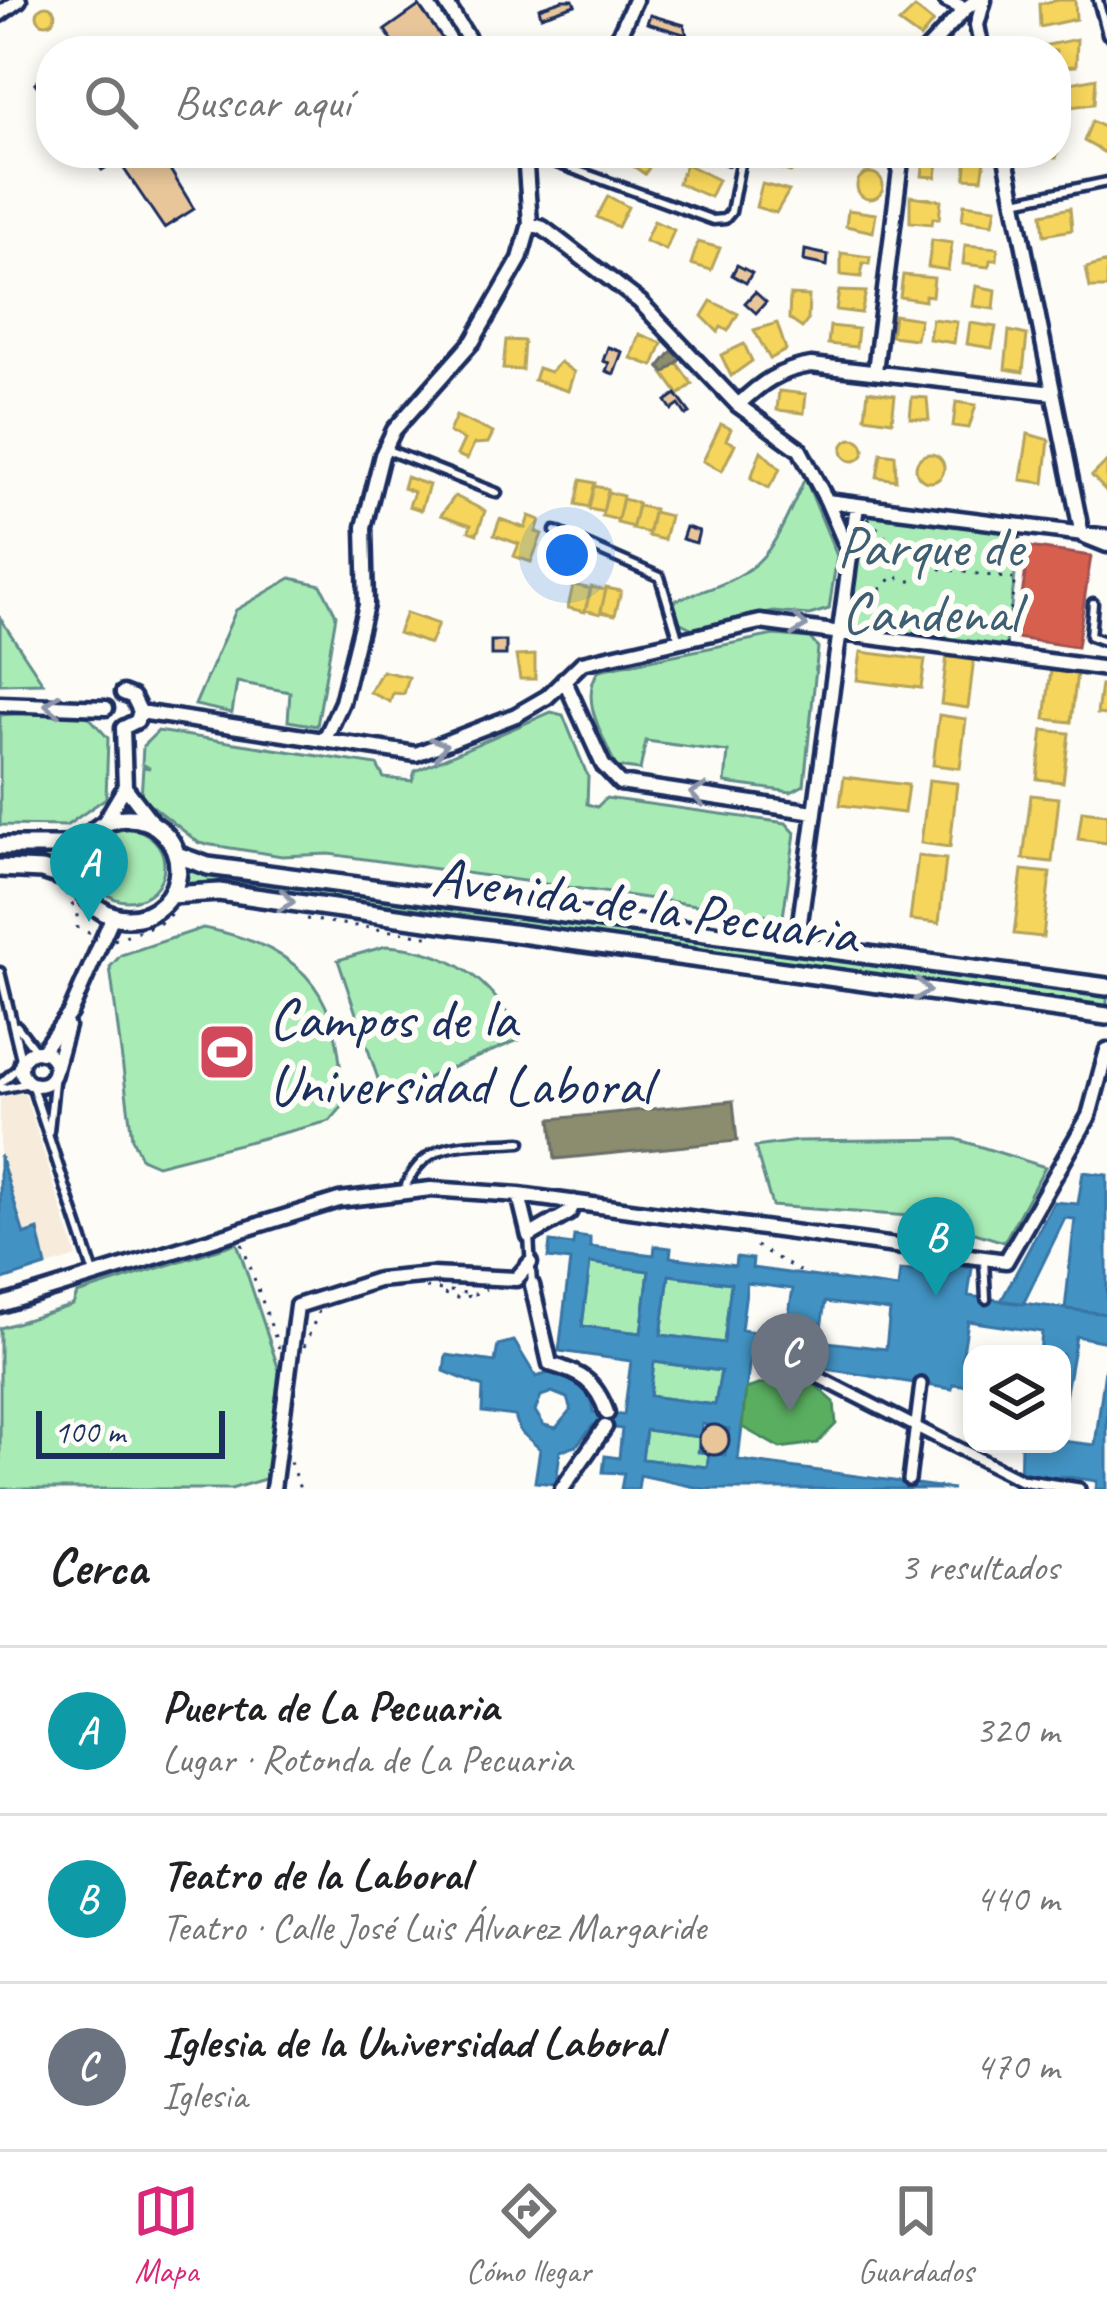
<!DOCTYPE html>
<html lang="es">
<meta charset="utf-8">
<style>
:root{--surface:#fff;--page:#f2f2f2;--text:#202124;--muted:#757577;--line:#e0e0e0;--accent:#db2777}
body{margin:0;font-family:Caveat,sans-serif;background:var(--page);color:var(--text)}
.controls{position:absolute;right:36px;bottom:36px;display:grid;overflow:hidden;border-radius:24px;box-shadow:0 6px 18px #0003}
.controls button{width:108px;height:108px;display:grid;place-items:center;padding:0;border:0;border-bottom:3px solid var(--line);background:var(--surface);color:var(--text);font:60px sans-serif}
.scale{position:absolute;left:36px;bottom:30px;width:189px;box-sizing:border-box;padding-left:12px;border:6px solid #1b2f5e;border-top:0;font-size:33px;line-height:42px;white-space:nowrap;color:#1b2f5e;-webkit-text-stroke:9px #fdfcf7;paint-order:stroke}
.you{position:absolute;left:567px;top:555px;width:42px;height:42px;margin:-30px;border:9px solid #fff;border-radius:50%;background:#1a73e8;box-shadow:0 0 0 18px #1a73e833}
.badge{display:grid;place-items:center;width:78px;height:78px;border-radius:50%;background:var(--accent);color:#fff;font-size:39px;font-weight:700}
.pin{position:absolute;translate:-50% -99px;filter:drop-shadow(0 3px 6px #0008)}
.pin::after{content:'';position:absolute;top:63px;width:42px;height:36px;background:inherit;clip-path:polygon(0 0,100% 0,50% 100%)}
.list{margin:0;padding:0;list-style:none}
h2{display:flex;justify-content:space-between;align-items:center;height:156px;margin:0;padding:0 48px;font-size:51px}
h2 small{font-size:39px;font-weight:400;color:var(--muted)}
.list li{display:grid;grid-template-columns:78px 1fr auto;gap:36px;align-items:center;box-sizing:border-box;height:168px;padding:0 48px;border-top:3px solid var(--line)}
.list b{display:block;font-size:45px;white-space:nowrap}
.list p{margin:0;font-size:39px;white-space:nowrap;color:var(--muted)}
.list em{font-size:39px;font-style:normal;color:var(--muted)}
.icon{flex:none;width:66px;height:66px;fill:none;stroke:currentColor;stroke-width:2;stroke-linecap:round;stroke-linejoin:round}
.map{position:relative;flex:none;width:1107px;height:1489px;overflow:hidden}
.search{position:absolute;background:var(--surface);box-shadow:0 6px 18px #0003;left:36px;right:36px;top:36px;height:132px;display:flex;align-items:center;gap:30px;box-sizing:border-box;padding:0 42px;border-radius:48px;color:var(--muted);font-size:45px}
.sheet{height:660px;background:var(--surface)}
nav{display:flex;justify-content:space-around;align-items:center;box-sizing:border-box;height:168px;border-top:3px solid var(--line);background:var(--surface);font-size:33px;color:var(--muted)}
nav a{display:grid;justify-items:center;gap:6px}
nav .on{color:var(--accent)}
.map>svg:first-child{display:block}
.built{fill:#f7ecdb}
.green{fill:#a9ebb5;stroke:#628d8a;stroke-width:3}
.homes{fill:#f6d55c;stroke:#b4a35d;stroke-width:3}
.shops{fill:#d6604d;stroke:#9e5152;stroke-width:3}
.schools{fill:#4393c3;stroke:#3775a5;stroke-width:3;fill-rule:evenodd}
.public{fill:#5aae61;stroke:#478860;stroke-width:3}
.industry{fill:#8c8c6e;stroke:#6a7069;stroke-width:3}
.building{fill:#e9c69a;stroke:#1b2f5e;stroke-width:3}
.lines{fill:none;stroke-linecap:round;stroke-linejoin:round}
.service-casing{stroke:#1b2f5e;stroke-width:15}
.pedestrian-casing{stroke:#1b2f5e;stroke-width:18}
.minor-casing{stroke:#1b2f5e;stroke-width:21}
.tertiary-casing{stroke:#1b2f5e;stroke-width:24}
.path{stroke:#1b2f5e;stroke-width:3;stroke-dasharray:3 9;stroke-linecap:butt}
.service{stroke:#fdfcf7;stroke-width:6}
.pedestrian{stroke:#fdfcf7;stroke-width:9}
.minor{stroke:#fdfcf7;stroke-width:12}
.tertiary{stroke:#fdfcf7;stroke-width:15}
.oneway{stroke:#8c96aa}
.labels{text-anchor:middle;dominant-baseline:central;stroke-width:12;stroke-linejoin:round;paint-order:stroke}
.park-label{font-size:57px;fill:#3e5e74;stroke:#fdfcf7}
.street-label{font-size:57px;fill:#1b2f5e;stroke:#fdfcf7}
.poi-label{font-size:57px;fill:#1b2f5e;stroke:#fdfcf7;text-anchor:start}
</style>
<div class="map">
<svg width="1107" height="1489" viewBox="0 0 1107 1489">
<rect width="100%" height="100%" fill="#fdfcf7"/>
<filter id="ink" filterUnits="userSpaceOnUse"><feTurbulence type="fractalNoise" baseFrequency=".00833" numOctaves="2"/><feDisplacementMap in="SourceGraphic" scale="24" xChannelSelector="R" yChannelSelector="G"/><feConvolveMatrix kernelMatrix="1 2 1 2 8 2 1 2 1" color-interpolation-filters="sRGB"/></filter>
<g filter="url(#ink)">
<path class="built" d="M24,1091L77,1257L0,1281V1098Z"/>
<path class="green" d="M805,478L837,556L829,609L809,615L774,612L693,629L677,621L673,601C765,573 767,562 805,478Z
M857,506L1021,528L1005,653L838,631Z
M291,578L321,585L336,615L317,726L288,721L290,692L237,682L232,713L195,705L236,610Z
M0,618L43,683L0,684Z
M774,635L810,638L818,648L804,785L791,792L725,783L728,752L646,741L640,770L616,767C604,737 578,699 599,670Z
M59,711L89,717L108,738L106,798L66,826L0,825V715Z
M551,712L563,715L588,777L587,804L597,807L606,798L786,823L795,833L783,917L329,854L282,856L199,843L141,797L143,767L150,768L142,764L143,746L158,731L377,765L384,778L412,781L415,771Z
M92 865a36 36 0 1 1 72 0a36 36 0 1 1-72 0Z
M87,838L79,854V882L0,868V846Z
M177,855L1107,987V1016L367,911L170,895L176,884Z
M203,928C312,949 342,999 342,1107L330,1121L157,1165L141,1158L132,1138L110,967L121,955Z
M386,946C451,950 494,980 521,1039L389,1094L382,1091L338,960Z
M956,1139L1045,1167L1004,1242L923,1217L772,1206L755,1147L797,1141Z
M237,1243L279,1370L268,1478L231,1489H0V1328L73,1305L77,1294Z
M590,1263L649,1271L641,1333L582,1326Z
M669,1275L731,1283L724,1343L661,1335Z
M654,1362L721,1371L715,1405L650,1396Z
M646,1430L700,1437L698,1451L709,1453L707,1467L642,1459Z"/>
<path class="homes" d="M1059,0H1075L1076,19L1040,27L1039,4Z
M37 15a9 9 0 1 1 18 0a9 9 0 1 1-18 0Z
M915,8L933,22L920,38L899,23Z
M1077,39L1076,66L1056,67V51H1044L1043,46Z
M1096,78L1094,104L1062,108L1061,85Z
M1092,121L1105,128L1107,154L1084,141Z
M1056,135L1062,136L1056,158L1031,157L1056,153Z
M631,153H651L656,156L645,174L626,161Z
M768,153H794L791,172L764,164Z
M925,153H939L936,177L922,176Z
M967,153L986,154L982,179L965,178Z
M686,164L718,180L710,197L678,183Z
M857 186a13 13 0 1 1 26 0a13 13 0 1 1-26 0Z
M762,184L789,191L776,213L756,207Z
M608,196L628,207L618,227L597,217Z
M910,196L941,200L939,219L933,218L932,224L910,222Z
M964,204L996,208L993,224L962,220Z
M1070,208L1072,230L1044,235L1042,214Z
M848,210L876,214L873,232L846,226Z
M654,221L674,230L666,250L645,241Z
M932,240L952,243L948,270L928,267Z
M698,242L720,248L711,270L691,264Z
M965,245L998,248L997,260H990L989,267L963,264Z
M841,253L870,257L869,264L863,263L861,277L841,275Z
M1107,262V288H1090L1086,268Z
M903,275L934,278L932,296L925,295V301L900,297Z
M976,286L996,290L994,309L973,306Z
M839,291L866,292L861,313L836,310Z
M790,295L809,296L808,320L802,328L789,319Z
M711,301L738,314L728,331L721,327L718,332L702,316Z
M894,315L920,319L916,339L891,336Z
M932,319L957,322L954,343L929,339Z
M777,323L786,350L770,359L754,330Z
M970,323L996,327L992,348L967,344Z
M830,326L858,329L856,347L828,344Z
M1009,331L1027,335L1023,372L1005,369Z
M639,334L662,343L653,366L631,358Z
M506,340L524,341L522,370L503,369Z
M744,344L752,361L731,376L721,355Z
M560,362L574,372L568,391L534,380L538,368L550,372Z
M677,363L692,384L679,395L663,373Z
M779,391L806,394L804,413L777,410Z
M868,391L895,395L892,421L865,417Z
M912,397L927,398L929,420L910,418Z
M956,402L976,405L969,428L953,426Z
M456,416L493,433L488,443L474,444L467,459L457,455L464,440L449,432Z
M721,424L731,429L726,440L735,444L722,471L703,461Z
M1028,434L1049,440L1044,483L1021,480Z
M842 450a11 11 0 1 1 22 0a11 11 0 1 1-22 0Z
M761,451L780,469L769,488L751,478Z
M881,453L895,455L896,480L877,477Z
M916 468a14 14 0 1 1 28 0a14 14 0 1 1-28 0Z
M1107,461V492L1092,476Z
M406,477L429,485L421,510L409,506L414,492L403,488Z
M581,480L595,483L589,507L576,504Z
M594,486L608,489L603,512L589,509Z
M608,492L623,496L618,520L602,516Z
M455,496L485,511L477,534L469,531L471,525L441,515Z
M623,499L638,503L633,527L617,523Z
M638,506L654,509L649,533L632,529Z
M653,512L670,516L664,540L648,536Z
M529,516L540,520L536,532L542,534L531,562L514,556L519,544L494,535L500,519L525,528Z
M573,585L591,589L585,612L568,608Z
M591,587L606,590L600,614L585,610Z
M606,588L621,591L615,615L601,612Z
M406,613L438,624L430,644L398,633Z
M861,652L925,660L921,688L857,680Z
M535,655V679H520L516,656Z
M947,655L974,658L968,708L941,704Z
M1051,670L1077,673L1071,722L1045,719Z
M382,671L409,677L404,694L393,693L390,702L370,692Z
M1101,685L1107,686V715L1097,714Z
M939,715L966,719L960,768L933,765Z
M1043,730L1069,733L1063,782L1037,779Z
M844,777L908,785L904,813L840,805Z
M929,780L957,783L950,847L921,843Z
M1031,795L1059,798L1052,862L1023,859Z
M1082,811L1107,814V843L1078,839Z
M918,856L946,859L939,923L910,920Z
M1022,870L1050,873L1043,937L1014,934Z"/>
<path class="shops" d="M1029,547L1091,556L1077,647L1016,638Z"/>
<path class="schools" d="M0,1155L24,1235L38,1230L46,1266L0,1281Z
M1083,1172L1107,1175V1314L1065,1309L1075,1219L1065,1218L1023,1304L1001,1301L1054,1202L1078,1204Z
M574,1236L590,1238V1247L654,1255L655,1246L671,1248L670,1257L735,1266L736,1257L753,1259L752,1268L898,1288L900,1270L913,1271L914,1260L972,1268L968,1296L1107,1314V1342L1076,1336L1062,1415V1354H1040L1042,1332L968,1321L962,1359L972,1360V1386L953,1384L952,1389L750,1357L738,1460L953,1489H704L640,1475L638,1489H621L624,1473L603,1472L605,1456L619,1458L622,1429L593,1425L576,1446L560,1451L556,1484L535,1482L540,1449L520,1431L515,1416L482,1412L483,1387L444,1371L446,1355L495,1362L498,1345L514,1341L536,1377L560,1370L589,1388L593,1412L624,1415L631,1361L559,1351L570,1261L548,1258L550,1242L573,1245ZM590,1263L649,1271L641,1333L582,1326ZM669,1275L731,1283L724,1343L661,1335ZM747,1283L793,1289L785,1336L741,1330ZM825,1302L890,1311L886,1349L819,1341ZM654,1362L721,1371L715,1405L650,1396ZM552,1392L567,1398L571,1410L556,1428L544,1425L535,1411L541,1396ZM702,1424L729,1429L725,1455L699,1451ZM646,1430L700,1437L698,1452L709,1453L707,1467L642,1459Z
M1107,1355V1489H1096L1097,1481L1061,1476L1059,1489H1020L1021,1444L1062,1441L1095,1445Z"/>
<path class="public" d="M784,1377L815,1385L834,1402L836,1424L817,1443L780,1448L742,1427L746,1389Z"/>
<path class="industry" d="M672,351L681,359L665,373L659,367Z
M733,1101L737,1141L555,1159L551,1119Z"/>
<path class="building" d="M563,0H573L575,5L541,16L539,8Z
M419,6L451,51L398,49L385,30Z
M650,15L684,25L687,35L647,23Z
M51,71V104L35,83Z
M89,153H160L194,209L164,228L118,160L102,170Z
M711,153L731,159L728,166L709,157Z
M805,250L828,255L827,266L804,261Z
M737,265L752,273L746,283L732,275Z
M755,292L766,302L756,313L745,303Z
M608,347L622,352L614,374L606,371L609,363L603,361Z
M676,394L690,413L686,415L679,405L672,410L666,401Z
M686,527L699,531L696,543L682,539Z
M491,641H506V655H491Z
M699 1440a15 15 0 1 1 30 0a15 15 0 1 1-30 0Z"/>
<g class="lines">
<defs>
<path id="service" d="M1098,0L1107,34
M529,153L713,220L725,219L731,212L742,153
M1015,201L1107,182
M385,449L497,493
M555,531L660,577L678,637
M1093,603L1090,636L1107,642
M0,972L22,1063
M17,1026L36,1051
M31,1083L94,1274
M0,1084L21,1065
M0,1089L29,1083
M49,1131L55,1072
M403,1192C425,1135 468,1146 521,1142
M529,1236L532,1285
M984,1259L986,1299"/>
<path id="pedestrian" d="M816,1376L1021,1480L1079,1489
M909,1480L921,1384"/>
<path id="minor" d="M444,0L476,51
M946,0L965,9L977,0
M0,14L19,0
M612,51L635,0
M926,51L965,9
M982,51L977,25L984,0
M1005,153L1082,535L1107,545
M530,224L543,228L640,302L738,405L800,450L827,501L1107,537
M875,371L902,153
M738,405C761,383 779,370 811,365L1053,393
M827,501L848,550
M564,679L603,765L620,783L814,812
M123,693L133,697L140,711L137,721L123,728
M0,704L106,708
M140,712L416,754L516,715L547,697L582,663L760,622L1107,669
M123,728L125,787L155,826
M325,739L342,702L366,605L364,527L382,455L394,430L473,341L520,259L530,224L525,153
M103,824L125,787
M797,944L857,506
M21 1068a17 17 0 1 1 34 0a17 17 0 1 1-34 0Z
M41,1052L70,1013L112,918
M55,1069L67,1026
M519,1195L529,1236
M529,1236L569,1213L574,1202
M532,1285L550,1364C581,1373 596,1381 607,1413
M0,1305L339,1200L431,1189L519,1195L1006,1261L1089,1116L1107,1050
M273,1489L297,1306L378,1280L431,1275L516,1279L530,1263
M562,1489L605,1427"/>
<path id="tertiary" d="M78 868a50 50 0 1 1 100 0a50 50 0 1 1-100 0Z
M0,846H66L87,838
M177,855L208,866L1107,987
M0,868L42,870L79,882
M170,895L219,892L1107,1016"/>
</defs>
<use href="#service" class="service-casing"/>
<use href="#pedestrian" class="pedestrian-casing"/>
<use href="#minor" class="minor-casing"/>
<use href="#tertiary" class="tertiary-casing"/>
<path class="path" d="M868,518L898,551
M893 565a16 16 0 1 1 32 0a16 16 0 1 1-32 0Z
M928,567L1013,579
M854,615L894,576
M1006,646L1020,536
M66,893L77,913V927L93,935
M306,919L434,937
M114,940L160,923L174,911
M242,1244L279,1348
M756,1246L808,1276
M426,1288L475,1294L486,1289
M444,1294L461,1299L475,1294
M304,1347L319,1311
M290,1462L300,1489"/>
<use href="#service" class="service"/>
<use href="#pedestrian" class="pedestrian"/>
<use href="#minor" class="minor"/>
<use href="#tertiary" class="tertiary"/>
</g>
<defs><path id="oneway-chevron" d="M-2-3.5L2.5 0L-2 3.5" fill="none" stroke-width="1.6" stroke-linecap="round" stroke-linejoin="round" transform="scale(3)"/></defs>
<g class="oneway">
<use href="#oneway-chevron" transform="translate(799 625) rotate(7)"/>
<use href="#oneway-chevron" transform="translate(53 705) rotate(-178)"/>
<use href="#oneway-chevron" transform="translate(439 747) rotate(-18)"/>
<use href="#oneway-chevron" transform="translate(698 794) rotate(-171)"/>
<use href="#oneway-chevron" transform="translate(286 901) rotate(7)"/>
<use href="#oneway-chevron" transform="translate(922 990) rotate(8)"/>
</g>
</g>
<defs>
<symbol id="stadium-square" viewBox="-11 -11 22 22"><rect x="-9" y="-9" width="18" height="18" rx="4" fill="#d1495b" stroke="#fdfcf7"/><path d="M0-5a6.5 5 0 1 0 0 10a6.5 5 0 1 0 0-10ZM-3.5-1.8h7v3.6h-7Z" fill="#fff"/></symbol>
</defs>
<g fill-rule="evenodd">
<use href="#stadium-square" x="194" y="1019" width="66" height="66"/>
</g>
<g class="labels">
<g class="park-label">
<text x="930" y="547">Parque de<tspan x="930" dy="66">Candenal</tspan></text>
</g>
<g class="street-label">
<text transform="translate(645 905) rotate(8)">Avenida de la Pecuaria</text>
</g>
<g class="poi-label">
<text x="269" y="1019">Campos de la<tspan x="269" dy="66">Universidad Laboral</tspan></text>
</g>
</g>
</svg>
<div class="controls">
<button><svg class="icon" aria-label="layers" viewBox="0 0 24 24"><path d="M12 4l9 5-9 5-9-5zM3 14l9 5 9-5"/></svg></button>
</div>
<div class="scale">100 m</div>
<div class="you"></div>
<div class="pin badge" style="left:89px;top:922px;background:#0f9aa8">A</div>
<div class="pin badge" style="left:936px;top:1296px;background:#0f9aa8">B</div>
<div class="pin badge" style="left:790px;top:1412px;background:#6b7280">C</div>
<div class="search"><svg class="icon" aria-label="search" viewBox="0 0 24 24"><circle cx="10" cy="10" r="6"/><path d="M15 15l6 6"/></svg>Buscar aquí</div>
</div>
<section class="sheet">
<h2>Cerca<small>3 resultados</small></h2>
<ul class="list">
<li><span class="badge" style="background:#0f9aa8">A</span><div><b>Puerta de La Pecuaria</b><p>Lugar · Rotonda de La Pecuaria</p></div><em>320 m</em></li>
<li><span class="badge" style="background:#0f9aa8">B</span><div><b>Teatro de la Laboral</b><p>Teatro · Calle José Luis Álvarez Margaride</p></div><em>440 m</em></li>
<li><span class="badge" style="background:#6b7280">C</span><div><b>Iglesia de la Universidad Laboral</b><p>Iglesia</p></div><em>470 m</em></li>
</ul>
</section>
<nav>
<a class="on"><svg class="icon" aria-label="map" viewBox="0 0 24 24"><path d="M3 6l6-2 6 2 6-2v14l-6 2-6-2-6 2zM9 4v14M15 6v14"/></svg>Mapa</a>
<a><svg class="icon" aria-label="directions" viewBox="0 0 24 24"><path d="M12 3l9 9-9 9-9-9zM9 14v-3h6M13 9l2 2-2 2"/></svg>Cómo llegar</a>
<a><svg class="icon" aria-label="saved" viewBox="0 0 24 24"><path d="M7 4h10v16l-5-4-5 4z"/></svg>Guardados</a>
</nav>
